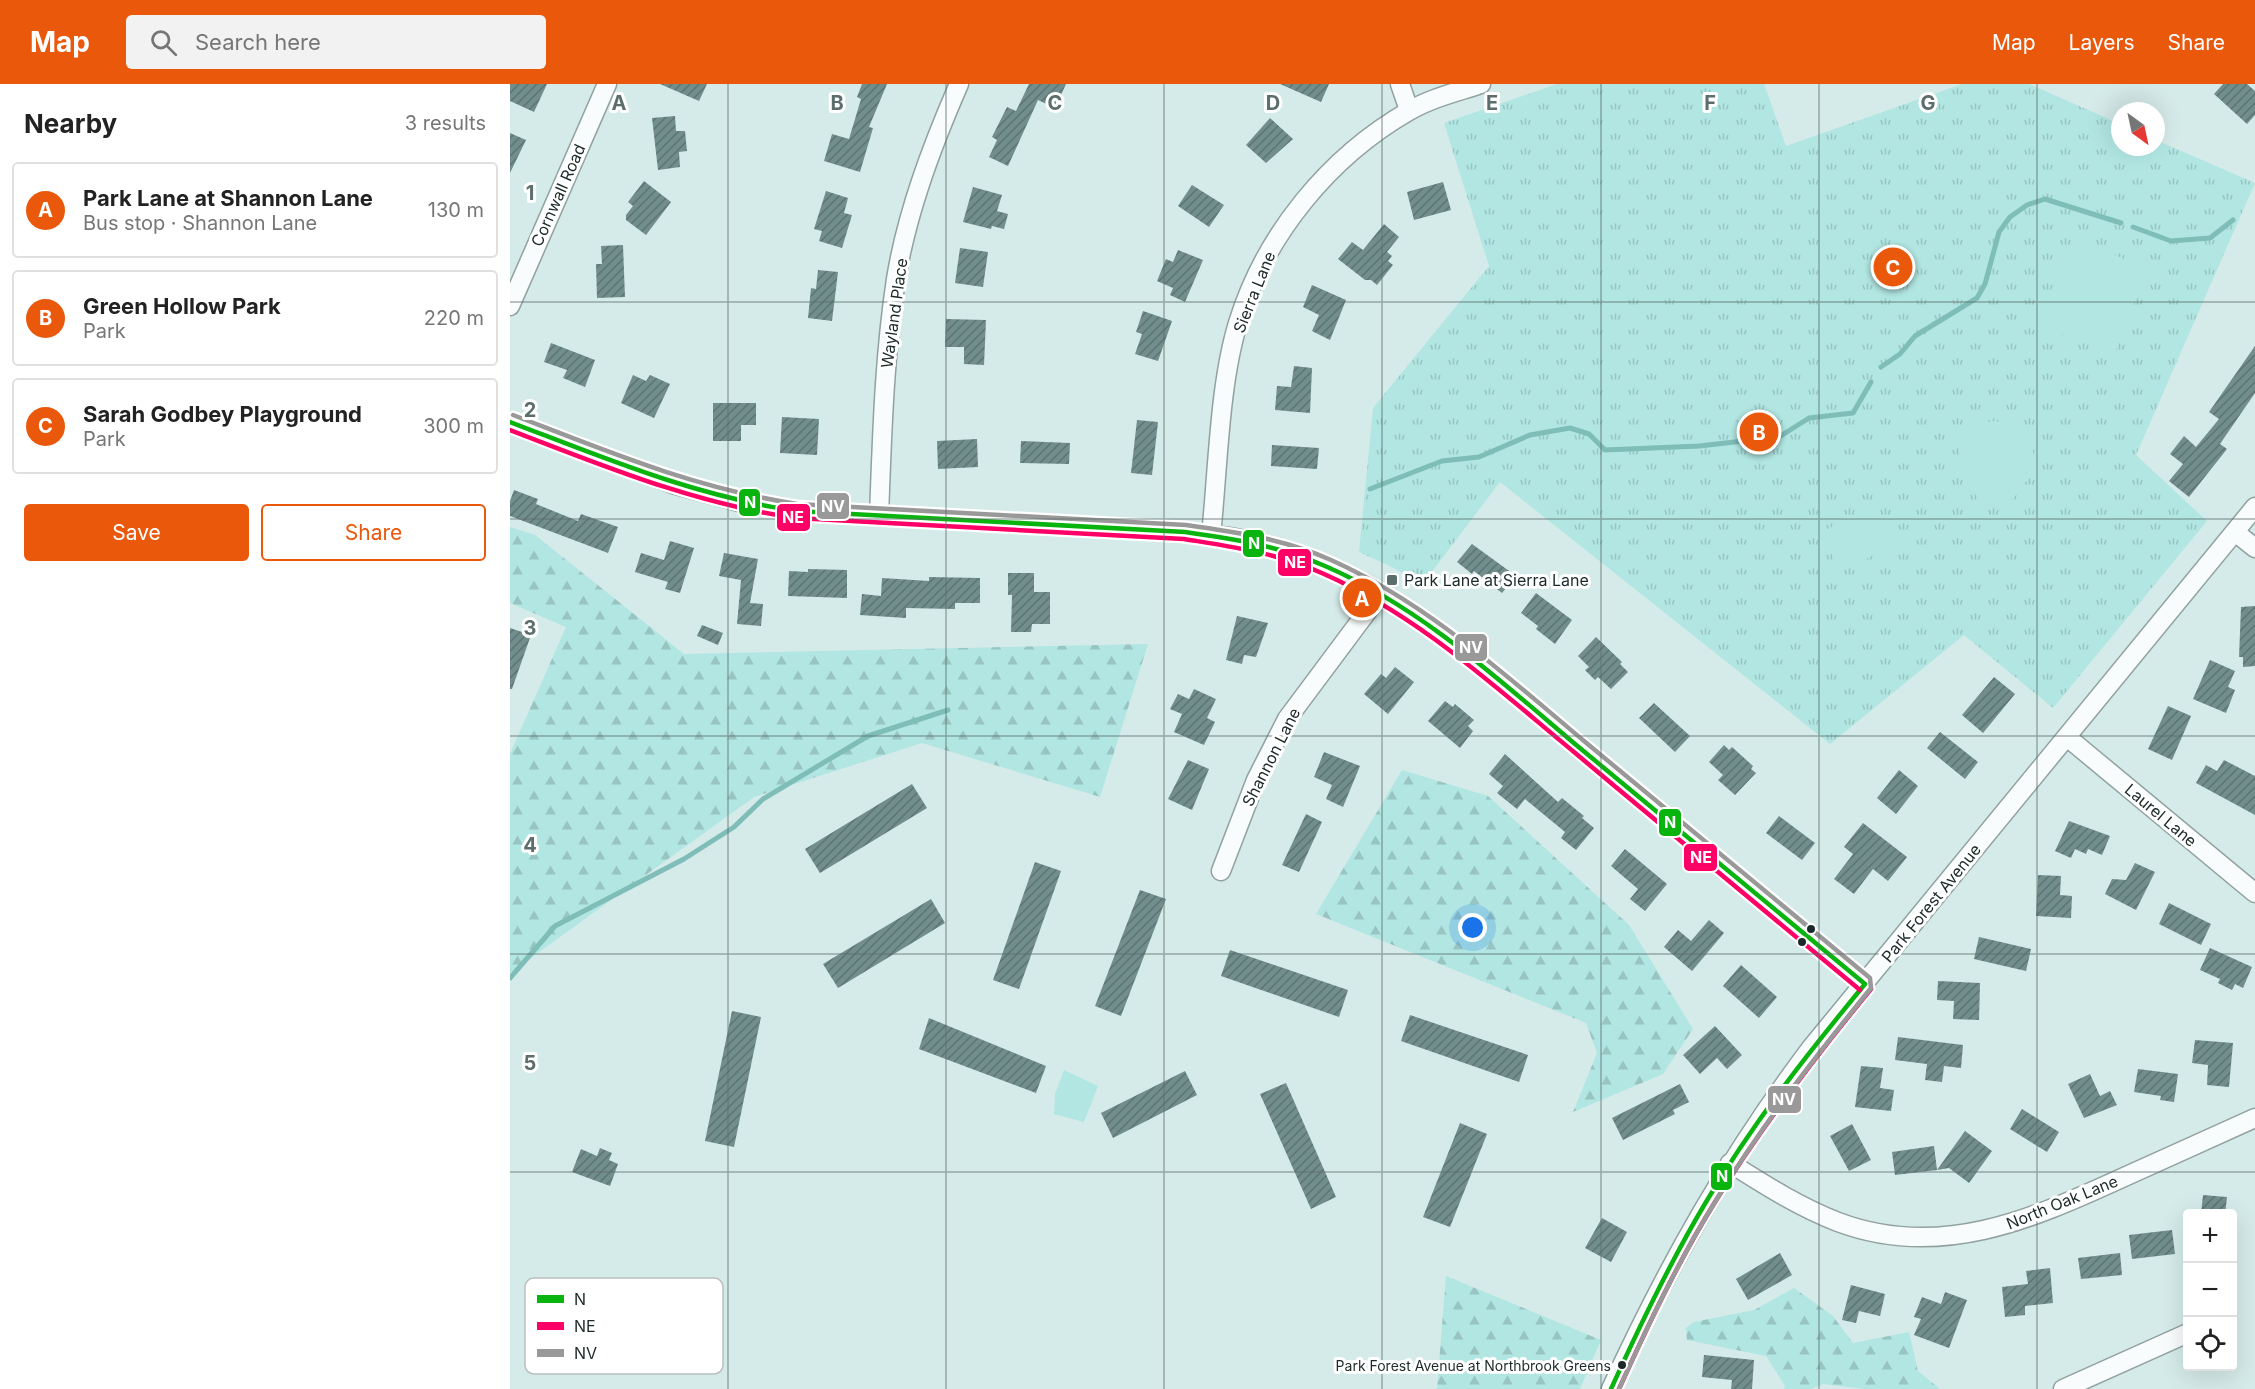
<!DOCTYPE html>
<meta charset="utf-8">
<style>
:root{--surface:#fff;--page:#f2f2f2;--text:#222;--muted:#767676;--line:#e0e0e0;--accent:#ea580c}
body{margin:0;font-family:Inter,sans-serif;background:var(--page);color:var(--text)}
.controls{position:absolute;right:18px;bottom:18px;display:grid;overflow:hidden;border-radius:6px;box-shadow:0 6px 24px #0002}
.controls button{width:54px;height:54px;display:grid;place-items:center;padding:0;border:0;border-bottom:2px solid var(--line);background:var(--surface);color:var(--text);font:30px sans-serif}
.compass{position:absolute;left:1601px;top:18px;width:54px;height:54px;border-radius:50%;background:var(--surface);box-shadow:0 6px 24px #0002;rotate:147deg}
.you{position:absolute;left:963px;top:844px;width:21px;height:21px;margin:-15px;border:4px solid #fff;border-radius:50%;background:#1a73e8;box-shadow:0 0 0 9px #1a73e833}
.badge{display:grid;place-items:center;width:39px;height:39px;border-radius:50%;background:var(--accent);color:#fff;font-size:20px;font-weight:700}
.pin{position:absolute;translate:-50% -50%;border:3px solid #fff;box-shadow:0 2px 6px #0006}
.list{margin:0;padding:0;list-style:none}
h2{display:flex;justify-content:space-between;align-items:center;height:78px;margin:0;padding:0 24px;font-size:26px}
h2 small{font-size:20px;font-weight:400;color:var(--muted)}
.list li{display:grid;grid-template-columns:39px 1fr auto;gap:18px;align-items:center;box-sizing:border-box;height:96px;margin:0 12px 12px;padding:0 12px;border:2px solid var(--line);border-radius:6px}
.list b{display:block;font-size:22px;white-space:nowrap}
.list p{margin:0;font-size:20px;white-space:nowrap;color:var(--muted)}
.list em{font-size:20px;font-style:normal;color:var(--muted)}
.actions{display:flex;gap:12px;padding:18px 24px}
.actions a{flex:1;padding:14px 0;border:2px solid var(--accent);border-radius:6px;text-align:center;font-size:21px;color:var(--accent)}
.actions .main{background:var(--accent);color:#fff}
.icon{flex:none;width:33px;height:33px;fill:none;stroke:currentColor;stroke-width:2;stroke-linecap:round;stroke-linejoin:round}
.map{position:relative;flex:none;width:1745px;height:1305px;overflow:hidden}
header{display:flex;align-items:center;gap:36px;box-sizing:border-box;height:84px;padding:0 30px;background:var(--accent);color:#fff}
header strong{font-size:28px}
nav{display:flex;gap:33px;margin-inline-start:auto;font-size:21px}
.search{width:420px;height:54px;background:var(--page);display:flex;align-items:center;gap:15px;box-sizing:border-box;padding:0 21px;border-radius:6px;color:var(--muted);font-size:22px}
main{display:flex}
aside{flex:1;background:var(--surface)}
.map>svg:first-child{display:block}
.forest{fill:url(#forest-firs)}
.park{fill:url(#park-tufts)}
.garden{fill:#b1e6e2}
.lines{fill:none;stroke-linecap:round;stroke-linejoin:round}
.stream{stroke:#7fbdb8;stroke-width:5}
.building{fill:url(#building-hatch)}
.minor-casing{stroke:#90a19f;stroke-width:21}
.minor{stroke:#f9fcfc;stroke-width:18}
.bus-1-casing{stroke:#fff;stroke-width:9}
.bus-2-casing{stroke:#fff;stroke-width:9}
.bus-3-casing{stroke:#fff;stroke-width:9}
.bus-1{stroke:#09b40e;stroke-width:4.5}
.bus-2{stroke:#f06;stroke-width:4.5}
.bus-3{stroke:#999;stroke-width:4.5}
.grid{fill:none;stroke:#5c6e6c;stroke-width:1.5;stroke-opacity:0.55}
.poi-dot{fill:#5c6e6c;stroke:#fff;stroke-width:2}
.bus-dot{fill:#1b2a28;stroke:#fff;stroke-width:2}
.labels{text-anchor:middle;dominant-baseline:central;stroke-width:6;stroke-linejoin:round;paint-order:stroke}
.bus-label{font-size:14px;fill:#1b2a28;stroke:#fff;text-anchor:end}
.street-label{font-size:16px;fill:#1b2a28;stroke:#fff}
.poi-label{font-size:16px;fill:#1b2a28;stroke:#fff;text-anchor:start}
.key{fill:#fff;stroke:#bbbfbe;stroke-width:1.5}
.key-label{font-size:16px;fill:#1b2a28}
.grid-label{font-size:20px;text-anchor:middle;font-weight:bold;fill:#5c6e6c;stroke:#fff;stroke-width:6;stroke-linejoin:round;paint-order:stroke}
.line-badge{stroke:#fff;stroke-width:2}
.badge-label{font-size:16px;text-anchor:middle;font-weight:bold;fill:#fff}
</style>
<header>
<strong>Map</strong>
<div class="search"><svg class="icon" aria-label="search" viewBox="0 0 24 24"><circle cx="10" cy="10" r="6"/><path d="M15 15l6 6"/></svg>Search here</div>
<nav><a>Map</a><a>Layers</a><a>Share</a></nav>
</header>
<main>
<aside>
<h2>Nearby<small>3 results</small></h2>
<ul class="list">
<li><span class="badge">A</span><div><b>Park Lane at Shannon Lane</b><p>Bus stop · Shannon Lane</p></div><em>130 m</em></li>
<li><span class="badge">B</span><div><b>Green Hollow Park</b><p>Park</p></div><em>220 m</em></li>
<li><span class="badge">C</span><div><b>Sarah Godbey Playground</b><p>Park</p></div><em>300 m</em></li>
</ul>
<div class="actions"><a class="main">Save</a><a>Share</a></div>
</aside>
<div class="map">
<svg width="1745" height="1305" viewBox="0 0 1745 1305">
<defs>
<pattern id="forest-firs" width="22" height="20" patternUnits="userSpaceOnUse" patternTransform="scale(1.5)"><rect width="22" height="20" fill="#b1e6e2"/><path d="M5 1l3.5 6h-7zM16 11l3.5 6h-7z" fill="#98c5c2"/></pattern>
<pattern id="park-tufts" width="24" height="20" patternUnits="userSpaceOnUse" patternTransform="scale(1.5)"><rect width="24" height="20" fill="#b1e6e2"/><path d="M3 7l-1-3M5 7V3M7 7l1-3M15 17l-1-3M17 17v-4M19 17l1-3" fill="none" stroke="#98c5c2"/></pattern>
<pattern id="building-hatch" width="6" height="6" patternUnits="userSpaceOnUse" patternTransform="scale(1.5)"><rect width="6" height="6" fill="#718e8d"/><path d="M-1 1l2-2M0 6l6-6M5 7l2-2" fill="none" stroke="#5c7473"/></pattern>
</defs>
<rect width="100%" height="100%" fill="#d5ebe9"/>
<path class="forest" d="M0,443L25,451L174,570L638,560L590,713L412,659L244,713L0,889V670L56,543L0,519Z
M892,686L978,712L1119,841L1183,945L1153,990L1063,1028L1087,969L1076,939L806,830Z
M936,1192L1091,1256L1070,1305H927Z
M1284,1204L1323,1232L1343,1259L1399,1248L1408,1287L1430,1305H1354L1313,1300L1301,1305H1274L1275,1302L1256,1272L1177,1256L1176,1244L1184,1238L1244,1226Z"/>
<path class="park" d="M1047,0H1254L1276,62L1452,0H1519L1610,40V63H1646V56L1745,99L1626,371L1697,437L1543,624L1454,551L1320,660L990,398L911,502L884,484L849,468L863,324L979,182L934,39Z"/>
<path class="garden" d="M1563,153L1637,185L1604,271L1527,240Z
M1484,337C1508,339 1528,360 1524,385C1509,407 1503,425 1473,423C1453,392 1426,345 1484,337Z
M1365,420L1386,459L1331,488L1310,449Z
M554,986L588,1002L574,1038L544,1030L545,1010Z"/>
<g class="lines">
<path class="stream" d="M1623,143L1661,157L1700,154L1723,136
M1371,283L1390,270L1405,252L1467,214L1475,200L1489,148L1500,133L1517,121L1535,115L1611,139
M860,405L932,377L969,373L1020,351L1060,344L1079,350L1095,366L1189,362L1269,353L1299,334L1343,329L1361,298
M0,894L45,842L174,775L224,743L253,715L358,652L438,626"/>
</g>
<path class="building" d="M0,0H37L24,28L0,17Z
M150,0H197L189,17Z
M352,0H377L359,43L363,44L350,88L314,77L322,50L339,55L351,15L347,13Z
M519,0H556L545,24L528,16L498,82L479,73L487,56L482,53L497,23L506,27Z
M770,0H819L811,18Z
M1713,0H1737L1745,7V31L1737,40L1704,10Z
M165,32L166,47H175L177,67L169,68L170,83L148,86L142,34Z
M760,34L783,55L756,79L736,61Z
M0,49L16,56L0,89Z
M134,97L161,118L136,151L116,136V131L123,122L118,118Z
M933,98L941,126L904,136L897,108Z
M682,101L714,121L699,143L668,122Z
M463,103L492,111L487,127L498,130L494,145L482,142L481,145L453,138Z
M316,107L338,114L334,129L342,131L332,164L309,157L312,147L304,145Z
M874,140L889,153L877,168L882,172L878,177L883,181L867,201L861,196H855L828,175L842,158L853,166Z
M113,161L115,213L87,214L86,180H92L91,162Z
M450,164L478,168L473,203L445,199Z
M668,166L693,176L675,218L660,211L663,204L647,197L656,175L663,178Z
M308,186L328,188L322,237L298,234L301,204L306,205Z
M802,201L836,216L820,256L802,247L809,231L793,223Z
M633,227L662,237L648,277L625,270L632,250L626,248Z
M436,235L476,236L474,281L454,280V263H435Z
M41,259L85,276L75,303L53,294L57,286L34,278Z
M1745,262V309L1710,360L1717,365L1679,413L1659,397L1673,380L1660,370L1674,352L1686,363L1709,335L1699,328Z
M784,282L802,284L800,329L765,326L767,302L781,303Z
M123,291L136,297L140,291L160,300L144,334L111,319Z
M203,319H246V341H231V357H203Z
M272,333L309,335L307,371L270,369Z
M627,336L648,338L642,391L621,389Z
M467,355L468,383L428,385L427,357Z
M511,357L560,359L559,380L510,379Z
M762,361L809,364L807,385L761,382Z
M4,406L28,415L26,420L68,437L71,430L108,443L98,469L0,432V417Z
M160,457L184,464L170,509L155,505L158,498L125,488L131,469L154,476Z
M962,460L1006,492L992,509L964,487L962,490L947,478Z
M214,469L248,475L240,519L253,520L251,542L227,540L231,496L209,492Z
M298,485L337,486V514L278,512L279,487L298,488Z
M498,489H524V508H540V540H522L521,548H501L502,511H498Z
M419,493L470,494V519H445V525L396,524V534L350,531L352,510L371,512L372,494L419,497Z
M1026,509L1062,536L1045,560L1026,545L1028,542L1011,529Z
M1745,522V582L1733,583V573H1729L1731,523Z
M727,532L758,539L746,573L734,571L732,580L716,576Z
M192,541L213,549L208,561L187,552Z
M0,544L21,551L2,605H0Z
M1086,553L1112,578L1110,580L1118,588L1101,605L1088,593L1085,596L1075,586L1079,583L1068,572Z
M1700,576L1725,587L1718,603L1725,606L1716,629L1683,615Z
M885,583L904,598L878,630L854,610L871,590L876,594Z
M1484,593L1505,610L1473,649L1452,631Z
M684,605L706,615L697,634L705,638L694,661L664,648L672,630L660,625L668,610L679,615Z
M935,617L943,623L945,620L964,636L958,642L963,647L950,664L918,637Z
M1144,619L1180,652L1165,668L1129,634Z
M1658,622L1681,632L1662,676L1638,665Z
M1430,648L1468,678L1455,695L1417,664Z
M1214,661L1219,666L1222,663L1243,682L1241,685L1246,689L1225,711L1208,696L1213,691L1199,678Z
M814,668L850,682L833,723L816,715L822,701L804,693Z
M995,670L1048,718L1052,714L1074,732L1072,734L1084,744L1066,766L1051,754L1055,748L1015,715L1007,725L987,709L993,702L979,690Z
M678,676L699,685L682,726L658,715Z
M1714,676L1745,692V731L1686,699L1696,681L1707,687Z
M1389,686L1408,702L1386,730L1367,714Z
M402,700L417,724L310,789L295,765Z
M796,730L812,738L789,788L772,781Z
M1269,732L1305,759L1292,776L1256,749Z
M1559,737L1600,752L1592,771L1578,765L1576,770L1565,765L1561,774L1545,767Z
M1353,739L1397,773L1378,797L1363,785L1344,810L1324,795L1343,770L1334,763Z
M1115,765L1157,800L1135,827L1120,815L1128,805L1101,782Z
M525,778L551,787L509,905L483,896Z
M1625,779L1645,788L1626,826L1595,810L1602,795L1616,796Z
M1528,791L1551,792L1550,811L1562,812L1561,834L1526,832Z
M630,806L656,815L611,932L585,922Z
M421,815L435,839L328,904L313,880Z
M1659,819L1701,840L1691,861L1649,840Z
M1199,836L1214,849L1182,887L1154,863L1168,846L1181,857Z
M1469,853L1521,865L1516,887L1464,875Z
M1700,864L1742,883L1733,904L1725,900L1722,906L1708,899L1710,895L1690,886Z
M720,866L838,906L829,933L711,892Z
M1231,881L1267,913L1249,934L1213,902Z
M1428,897L1470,899L1469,936L1443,935L1444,917L1427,916Z
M222,927L251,933L224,1063L195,1057Z
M900,931L1018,971L1009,998L891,957Z
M419,934L536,982L526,1009L409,965Z
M1205,942L1232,971L1217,985L1207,974L1190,990L1173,971Z
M1388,953L1453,961L1451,984L1434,982L1432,998L1415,996L1417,980L1385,976Z
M1685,956L1723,959L1719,1003L1697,1001L1698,981L1682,979Z
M1351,982L1373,984L1370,1004L1384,1006L1381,1027L1345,1023Z
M1628,985L1668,990L1664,1018L1650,1016L1651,1012L1624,1008Z
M675,987L687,1011L603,1054L591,1029Z
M1580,990L1590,1012L1600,1007L1607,1021L1574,1034L1558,1000Z
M776,999L826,1113L801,1125L750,1010Z
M1170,1000L1179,1018L1163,1026L1165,1030L1113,1056L1102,1034Z
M1512,1025L1549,1048L1537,1068L1500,1045Z
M950,1039L977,1050L940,1143L913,1133Z
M1342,1040L1361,1076L1339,1087L1320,1052Z
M1455,1047L1482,1067L1459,1099L1439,1084L1427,1086Z
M1424,1062L1427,1086L1385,1091L1382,1068Z
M90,1064L102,1069L99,1076L108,1080L100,1102L62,1088L71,1065L87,1072Z
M1693,1111L1717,1113L1715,1130H1691Z
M1092,1134L1117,1148L1101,1178L1075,1164Z
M1662,1146L1665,1170L1622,1175L1619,1151Z
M1270,1169L1282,1191L1238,1216L1226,1195Z
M1610,1169L1612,1191L1571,1195L1568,1174Z
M1540,1184L1543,1219L1515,1222V1231L1495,1233L1492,1203L1518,1200L1516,1187Z
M1341,1201L1375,1210L1370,1232L1349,1227L1346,1239L1332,1236Z
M1435,1208L1457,1216L1439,1264L1404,1251L1411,1235L1404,1233L1412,1213L1431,1220Z
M1194,1271L1244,1276L1242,1305H1221L1222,1296L1192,1293Z"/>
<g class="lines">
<defs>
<path id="minor" d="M890,0L899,26
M0,222L97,0
M0,338L163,400L233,419L286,427L675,448C693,451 712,451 730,455C809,470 880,511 944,559L1355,900
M369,432C372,354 374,274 386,195C397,128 422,62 449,0
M1725,448L1745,464
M701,451C708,386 709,301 728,239C755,151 819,73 899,27C921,14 947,8 971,0
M1557,653L1745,809
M711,787L746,696L777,635L871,509
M1220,1079C1255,1101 1289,1123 1328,1138C1429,1176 1520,1136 1612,1094C1656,1074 1701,1054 1745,1034
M1101,1305C1158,1181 1219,1073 1301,964L1745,423
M1553,1305L1678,1249"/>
</defs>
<use href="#minor" class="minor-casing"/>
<use href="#minor" class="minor"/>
<defs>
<path id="bus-1" d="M0,338C97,375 182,411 286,427L675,448C724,455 769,462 815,482C910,523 987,594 1065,660C1162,740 1258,820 1355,900
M1101,1305C1130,1241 1160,1178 1196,1118C1242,1040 1298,969 1355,900"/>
<path id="bus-2" d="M0,346C94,382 185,420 286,434L674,455C723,463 769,469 814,490C909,532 985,603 1064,668C1159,748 1255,827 1350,906
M1109,1305C1138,1241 1168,1178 1205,1118C1251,1043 1305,973 1361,905"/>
<path id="bus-3" d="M3,331C99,368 184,404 287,420L676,441C726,448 774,455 821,476C917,519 994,590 1074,657C1169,736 1264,815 1360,894L1361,904C1305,973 1251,1042 1205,1118C1168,1178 1138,1241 1109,1305"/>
</defs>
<use href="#bus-1" class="bus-1-casing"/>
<use href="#bus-2" class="bus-2-casing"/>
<use href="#bus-3" class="bus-3-casing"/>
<use href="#bus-1" class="bus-1"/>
<use href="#bus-2" class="bus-2"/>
<use href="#bus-3" class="bus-3"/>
</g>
<path class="grid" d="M218,0V1305M436,0V1305M654,0V1305M872,0V1305M1091,0V1305M1309,0V1305M1527,0V1305M0,218H1745M0,435H1745M0,652H1745M0,870H1745M0,1088H1745"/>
<rect class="poi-dot" x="876" y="490" width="12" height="12" rx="3"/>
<g class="bus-dot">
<circle cx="1301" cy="845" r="5"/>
<circle cx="1292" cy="858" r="5"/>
<circle cx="1112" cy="1281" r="5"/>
</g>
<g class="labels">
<g class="bus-label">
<text x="1101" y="1281">Park Forest Avenue at Northbrook Greens</text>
</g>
<g class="street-label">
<text transform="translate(48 111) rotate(-66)">Cornwall Road</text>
<text transform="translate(744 208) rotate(-68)">Sierra Lane</text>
<text transform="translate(384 229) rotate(-82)">Wayland Place</text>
<text transform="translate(761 673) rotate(-63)">Shannon Lane</text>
<text transform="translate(1651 731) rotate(40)">Laurel Lane</text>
<text transform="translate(1421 819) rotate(-51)">Park Forest Avenue</text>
<text transform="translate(1552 1118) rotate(-22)">North Oak Lane</text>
</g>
<g class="poi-label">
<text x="894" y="496">Park Lane at Sierra Lane</text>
</g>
</g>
<rect x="15" y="1194" width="198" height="96" rx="9" class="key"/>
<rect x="27" y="1211" width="27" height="8" fill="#09b40e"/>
<rect x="27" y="1238" width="27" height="8" fill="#f06"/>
<rect x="27" y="1265" width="27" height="8" fill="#999"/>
<g class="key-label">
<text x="64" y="1221">N</text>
<text x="64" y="1248">NE</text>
<text x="64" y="1275">NV</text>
</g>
<g class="grid-label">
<text x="109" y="26">A</text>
<text x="327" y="26">B</text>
<text x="545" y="26">C</text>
<text x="763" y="26">D</text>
<text x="982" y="26">E</text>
<text x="1200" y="26">F</text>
<text x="1418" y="26">G</text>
<text x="20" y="116">1</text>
<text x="20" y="333">2</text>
<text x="20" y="551">3</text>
<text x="20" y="768">4</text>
<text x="20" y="986">5</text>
</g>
<g class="line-badge">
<rect x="228" y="404" width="23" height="29" rx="6" fill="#09b40e"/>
<rect x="306" y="408" width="34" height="28" rx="6" fill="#999"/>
<rect x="266" y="419" width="35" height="29" rx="6" fill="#f06"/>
<rect x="732" y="445" width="23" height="29" rx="6" fill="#09b40e"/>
<rect x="767" y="464" width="35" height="29" rx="6" fill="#f06"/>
<rect x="944" y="549" width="34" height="29" rx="6" fill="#999"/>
<rect x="1148" y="724" width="24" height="29" rx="6" fill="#09b40e"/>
<rect x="1173" y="759" width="35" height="29" rx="6" fill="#f06"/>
<rect x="1257" y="1001" width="35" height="29" rx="6" fill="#999"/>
<rect x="1200" y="1078" width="23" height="29" rx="6" fill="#09b40e"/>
</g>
<g class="badge-label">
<text x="240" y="424">N</text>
<text x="323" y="428">NV</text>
<text x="283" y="439">NE</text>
<text x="744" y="465">N</text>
<text x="785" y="484">NE</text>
<text x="961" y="569">NV</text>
<text x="1160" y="744">N</text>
<text x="1191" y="779">NE</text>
<text x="1274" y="1021">NV</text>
<text x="1212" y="1098">N</text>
</g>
</svg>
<div class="controls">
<button>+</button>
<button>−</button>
<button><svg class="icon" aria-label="locate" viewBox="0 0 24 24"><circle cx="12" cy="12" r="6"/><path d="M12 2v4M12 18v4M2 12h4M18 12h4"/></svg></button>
</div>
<svg class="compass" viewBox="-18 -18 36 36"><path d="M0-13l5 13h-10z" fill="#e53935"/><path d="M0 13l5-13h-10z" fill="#767676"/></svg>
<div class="you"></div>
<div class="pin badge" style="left:852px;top:514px">A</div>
<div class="pin badge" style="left:1249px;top:348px">B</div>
<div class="pin badge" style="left:1383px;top:183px">C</div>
</div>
</main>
